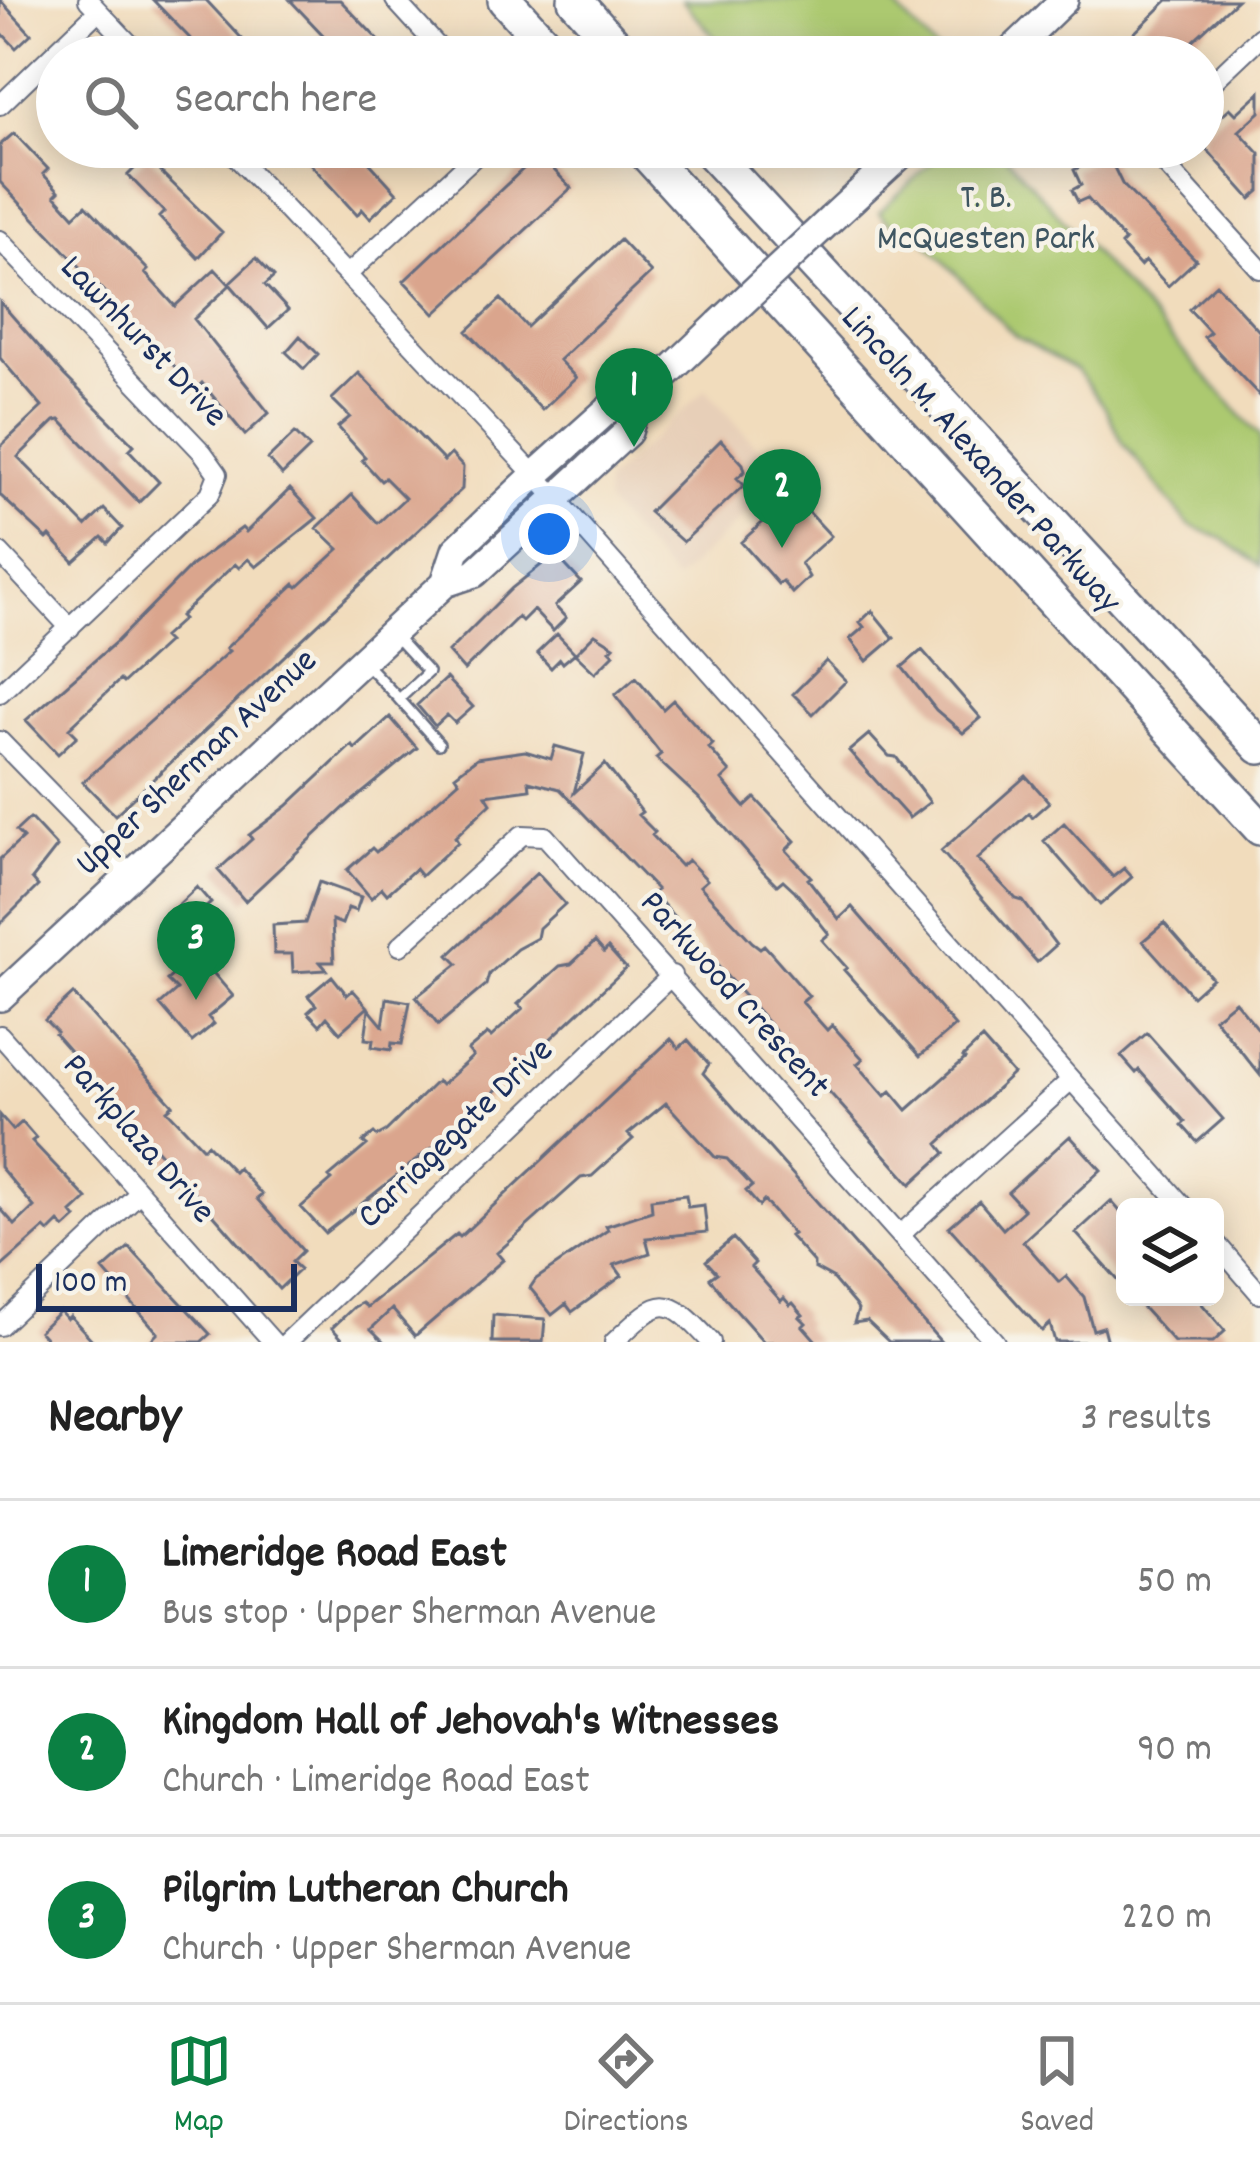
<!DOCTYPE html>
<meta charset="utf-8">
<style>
:root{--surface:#fff;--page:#f2f2f2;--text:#222;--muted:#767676;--line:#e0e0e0;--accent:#0b8043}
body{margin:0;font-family:Dekko,sans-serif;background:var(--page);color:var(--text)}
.controls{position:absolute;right:36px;bottom:36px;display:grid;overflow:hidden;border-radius:18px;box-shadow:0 6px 30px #0003}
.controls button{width:108px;height:108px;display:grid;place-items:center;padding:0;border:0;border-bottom:3px solid var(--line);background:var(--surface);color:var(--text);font:60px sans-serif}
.scale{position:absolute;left:36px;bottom:30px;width:261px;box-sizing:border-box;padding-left:12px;border:6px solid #1b2f5e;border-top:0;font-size:33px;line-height:42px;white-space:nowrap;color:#1b2f5e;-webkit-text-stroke:9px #f7f3e8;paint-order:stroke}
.you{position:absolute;left:549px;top:534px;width:42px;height:42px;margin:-30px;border:9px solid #fff;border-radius:50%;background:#1a73e8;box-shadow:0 0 0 18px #1a73e833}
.badge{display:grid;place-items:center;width:78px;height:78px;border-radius:50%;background:var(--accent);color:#fff;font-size:39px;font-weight:700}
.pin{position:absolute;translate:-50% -99px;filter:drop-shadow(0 3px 6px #0008)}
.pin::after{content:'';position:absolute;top:63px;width:42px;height:36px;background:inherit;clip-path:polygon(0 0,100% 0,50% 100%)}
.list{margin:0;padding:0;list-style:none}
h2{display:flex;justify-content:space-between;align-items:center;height:156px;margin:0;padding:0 48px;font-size:51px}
h2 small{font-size:39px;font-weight:400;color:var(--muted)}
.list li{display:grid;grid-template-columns:78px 1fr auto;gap:36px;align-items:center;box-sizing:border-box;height:168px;padding:0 48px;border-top:3px solid var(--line)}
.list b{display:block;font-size:45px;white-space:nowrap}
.list p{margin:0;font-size:39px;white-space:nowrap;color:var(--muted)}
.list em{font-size:39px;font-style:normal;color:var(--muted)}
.icon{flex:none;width:66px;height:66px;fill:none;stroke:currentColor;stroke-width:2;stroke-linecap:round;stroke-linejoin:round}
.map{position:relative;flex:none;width:1260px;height:1342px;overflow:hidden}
.search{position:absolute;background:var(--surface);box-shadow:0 6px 30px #0003;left:36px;right:36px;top:36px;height:132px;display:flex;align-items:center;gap:30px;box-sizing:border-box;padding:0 42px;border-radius:66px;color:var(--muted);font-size:45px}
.sheet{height:660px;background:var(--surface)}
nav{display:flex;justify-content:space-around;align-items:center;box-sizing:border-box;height:168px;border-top:3px solid var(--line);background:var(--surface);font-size:33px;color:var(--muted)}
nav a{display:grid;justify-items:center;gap:6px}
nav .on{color:var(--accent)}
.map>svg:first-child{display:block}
.built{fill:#e7cfb8}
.green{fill:#acc970;stroke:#647c67;stroke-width:3}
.building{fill:#daa58d}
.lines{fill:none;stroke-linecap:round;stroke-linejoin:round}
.service-casing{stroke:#666c7f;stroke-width:14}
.minor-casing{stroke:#666c7f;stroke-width:22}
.secondary-casing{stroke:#666c7f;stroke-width:32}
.motorway-casing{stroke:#666c7f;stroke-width:38}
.service{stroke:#fff;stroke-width:9}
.minor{stroke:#fff;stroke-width:18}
.secondary{stroke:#fff;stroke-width:27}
.motorway{stroke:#fff;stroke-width:33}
.secondary-bridge-casing{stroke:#666c7f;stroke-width:32;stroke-linecap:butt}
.secondary-bridge{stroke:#fff;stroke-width:27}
.labels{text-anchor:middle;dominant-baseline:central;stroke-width:9;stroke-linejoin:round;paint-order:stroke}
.park-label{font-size:36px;fill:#3f5662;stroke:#f7f3e8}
.street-label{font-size:36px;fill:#1b2f5e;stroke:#f7f3e8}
</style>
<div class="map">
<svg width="1260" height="1342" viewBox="0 0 1260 1342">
<rect width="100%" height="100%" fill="#f7f3e8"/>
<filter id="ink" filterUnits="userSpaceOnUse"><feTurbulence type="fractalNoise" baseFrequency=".00833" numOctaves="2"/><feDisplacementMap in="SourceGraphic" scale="24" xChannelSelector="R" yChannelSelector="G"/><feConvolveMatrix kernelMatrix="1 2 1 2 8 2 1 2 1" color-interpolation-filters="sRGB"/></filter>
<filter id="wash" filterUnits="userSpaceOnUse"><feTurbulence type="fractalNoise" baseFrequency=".004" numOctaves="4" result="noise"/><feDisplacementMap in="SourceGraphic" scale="48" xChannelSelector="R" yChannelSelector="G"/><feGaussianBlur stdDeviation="2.7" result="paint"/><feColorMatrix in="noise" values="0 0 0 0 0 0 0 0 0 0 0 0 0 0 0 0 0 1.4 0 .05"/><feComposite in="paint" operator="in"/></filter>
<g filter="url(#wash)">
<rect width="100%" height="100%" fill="#f1dcbc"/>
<path class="built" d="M706,389L784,478L675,581L606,503L605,483Z"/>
<path class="green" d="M682,0H889L941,55L732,57Z
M948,147H997L1260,436V566L1223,539L1189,525L1123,443L1105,407L1076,370L1015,336L919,235L888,222L879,212Z"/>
<g id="blocks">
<path class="building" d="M0,0L31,34L16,48L0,31Z
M153,0H206L259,57H208Z
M290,0H340L387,49L379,57H329L317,44L323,35Z
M1168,0H1237L1175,57H1124L1117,50Z
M1260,92V112L1239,131L1260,154V191L1251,199L1203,145V132L1230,108L1236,114Z
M14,133L48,169L43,174L59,191L55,195L74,216L86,205L148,270L145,273L175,306L215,269L230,285L194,319L269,413L245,435L202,383L196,389L0,182V145Z
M295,147H355L397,193L370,218L362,209L357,215Z
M1107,153L1122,184L1196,260L1168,286L1145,261L1140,266L1121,245L1125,241L1087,198L1078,202L1072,190L1081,185L1074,170Z
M539,154L571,188L435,314L404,281Z
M146,157L151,158L163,170L161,172L222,232L198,258L159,217L164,212L128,175Z
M620,240L651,273L559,360L576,378L542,410L467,331L501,299L527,327Z
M256,258L274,277L265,285L288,310L268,328L229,283Z
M1216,284L1260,332V396L1204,337L1210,332L1189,309Z
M0,302L64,375L134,445L129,450L159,482L139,502L60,420L55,421L18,457L86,526L104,509L122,528L108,543L102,537L74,562L50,536L47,539L0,495V447L42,407L0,358Z
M300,336L318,354L304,369L286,352Z
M359,373L444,461L451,454L463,467L462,489L115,815L83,782L229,651L226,648L295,584L298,587L339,549L317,528L352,495L378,523L405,498L385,478L381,481L362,460L365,457L338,427L350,417L332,399Z
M295,433L310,448L282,475L268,459Z
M721,440L743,464L745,471L737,478L744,485L683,542L649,512Z
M290,489L317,518L256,567L248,559L239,568L235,564L180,616L183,619L163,637L168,642L123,683L120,680L69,728L77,736L58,754L26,720L116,642L191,566L242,528L246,532Z
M793,495L831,536L801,563L809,577L792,593L782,581L778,584L741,542Z
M555,554L581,582L555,606L566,618L553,631L533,610L522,621L518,617L464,670L448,652L512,588Z
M872,611L894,638L867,661L850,639L864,627L860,622Z
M557,634L575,653L563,663L560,659L551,668L537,653Z
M595,634L614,646L610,650L614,654L595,673L575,654Z
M922,650L981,718L963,733L936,710L902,667Z
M826,661L846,681L813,714L793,694Z
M636,677L663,709L673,700L713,744L709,748L730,772L722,780L745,807L755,798L795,841L786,850L811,877L808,879L839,919L852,907L955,1026L920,1056L844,970L847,968L822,940L829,934L795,891L783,880L777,885L763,871L701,800L656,758L661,754L615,695Z
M446,678L473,707L455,723L447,715L435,726L417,705Z
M390,717L417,748L344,808L245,901L218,870L252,839L249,835L287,806L352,745L355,749Z
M869,734L889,756L896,757L930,802L909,818L849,751Z
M555,746L584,754L574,793L605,764L642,812L638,815L655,832L652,835L681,866L688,860L707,880L700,886L752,942L760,948L764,945L773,955L809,996L802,1002L827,1030L832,1025L851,1046L863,1059L857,1064L885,1096L891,1091L907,1110L965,1059L963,1057L982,1039L1013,1074L938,1144L945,1153L911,1184L653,893L657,890L560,789L529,781L530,789L486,795L491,803L455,837L458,842L421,876L415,869L387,894L382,888L371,898L347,870L372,848L376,852L425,811L459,781L455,775L477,758L525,751L551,759Z
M1026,776L1049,802L1032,817L1029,813L978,859L1016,899L1023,901L1056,945L1037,962L941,851Z
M30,818L57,847L32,879L38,886L0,924V859L23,838L16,831Z
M1064,823L1113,877L1124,868L1132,877L1100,905L1044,841Z
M537,873L565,904L539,928L537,938L517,949L489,974L486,985L438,1025L416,997L458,964L449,955Z
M319,882L361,897L356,911L348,908L342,924L332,920L334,962H320L327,970L293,972L292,954H274L273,925L305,923Z
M197,887L211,903L190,921L177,906Z
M1164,923L1212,978L1192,996L1143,941Z
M595,942L604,952L608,948L626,968L448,1135L325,1233L301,1207L332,1180L329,1177L367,1145L363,1142L374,1133L377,1136L386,1131L437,1081L441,1085L473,1056L468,1050L487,1034L491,1037L523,1008L518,1004L560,966L571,964Z
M197,954L233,996L208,1017L214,1024L192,1042L160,1005L177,990L167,980Z
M332,976L347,995L353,990L368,1007L340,1032L327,1017L320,1025L308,1012L316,1005L308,996Z
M73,994L173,1105L167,1110L203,1148L207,1144L234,1172L238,1168L262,1195L257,1199L303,1251L292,1262L300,1269L279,1289L55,1034L57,1032L45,1020Z
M387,998L410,1002L402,1044L392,1043L391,1050L372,1047L373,1040L365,1039L369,1009L383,1026Z
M1235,1001L1260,1031V1075L1214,1018Z
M1147,1033L1223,1119L1197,1142L1182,1125L1185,1122L1139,1070L1136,1073L1121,1056Z
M671,1039L679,1048L688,1040L709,1064L703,1073L941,1342H889L867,1321L854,1323L858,1310L855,1305L832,1278L814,1268V1263L790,1236L793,1234L764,1201L759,1206L746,1191L752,1186L727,1159L715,1157L666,1103L628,1134L633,1139L592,1176L581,1178L497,1253L503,1260L415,1336L392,1309L371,1329L384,1342H345L332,1328L354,1307L362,1303L367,1307L457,1234L460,1237Z
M0,1115L13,1130L22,1122L36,1138L32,1141L87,1199L72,1213L76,1218L65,1228L59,1222L49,1232L45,1228L0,1268V1208L15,1225L34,1207L0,1167Z
M1070,1136L1101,1170L1023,1241L1059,1282L1066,1276L1084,1297L1093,1330L1103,1327L1107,1342H1055L1050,1324L1042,1331L949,1227L979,1201L1003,1229L1024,1210L1008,1192Z
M686,1195L688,1207L704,1205L707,1232L646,1238L650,1253L614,1265L622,1276L572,1312L566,1304L552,1315L530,1288L536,1279L608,1230L606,1226L652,1211L651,1199Z
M1111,1201L1125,1217V1288L1076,1233Z
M733,1238L755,1263L751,1267L781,1301L784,1298L790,1305L793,1303L803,1315L800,1317L806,1323L803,1326L817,1342H764L725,1298L710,1278L717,1273L706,1261Z
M129,1247L210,1334L201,1342H149L158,1333L103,1270Z
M1133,1297H1196L1225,1331L1213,1342H1174Z
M60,1311L67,1319L70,1316L94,1342H49L39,1331Z
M493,1315L545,1319L543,1342H492Z"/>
</g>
</g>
<g filter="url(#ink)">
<use href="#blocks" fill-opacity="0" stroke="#666c7f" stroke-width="3"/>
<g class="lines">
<defs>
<path id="service" d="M364,662L399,699L428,672L395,636
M399,699L439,744"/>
<path id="minor" d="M88,0L142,57
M395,0L447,57
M1203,91L1260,37
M0,105L98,11
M227,147L557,499L1184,1207
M1157,147L1164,163L1260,269
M0,240L203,453L218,474L210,494L0,693
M348,274L485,147
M0,553L70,628
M0,741L131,876
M400,946L522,835L545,836L995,1342
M0,1035L273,1342
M901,1234L1071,1080
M1215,1242L1260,1294
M0,1326L139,1193
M287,1342L672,975
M614,1342C662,1297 665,1292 711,1342"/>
<path id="secondary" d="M1005,57L1064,0
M831,219L909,147
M445,583L456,550L535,475L612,406L637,402
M0,997L445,583L475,573L628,432L637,402L719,324"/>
<path id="motorway" d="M505,0L557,57
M575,0L626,57
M640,147L1260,828
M706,147L1260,747"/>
</defs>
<use href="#service" class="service-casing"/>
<use href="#minor" class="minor-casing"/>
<use href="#secondary" class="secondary-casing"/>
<use href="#motorway" class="motorway-casing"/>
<use href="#service" class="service"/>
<use href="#minor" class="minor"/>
<use href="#secondary" class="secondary"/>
<use href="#motorway" class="motorway"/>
<defs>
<path id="secondary-bridge" d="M719,324L831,219"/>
</defs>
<use href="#secondary-bridge" class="secondary-bridge-casing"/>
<use href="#secondary-bridge" class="secondary-bridge"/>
</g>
</g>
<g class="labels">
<g class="park-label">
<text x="986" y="200">T. B.<tspan x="986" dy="41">McQuesten Park</tspan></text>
</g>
<g class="street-label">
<text transform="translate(142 343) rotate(46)">Lawnhurst Drive</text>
<text transform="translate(979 461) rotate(48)">Lincoln M. Alexander Parkway</text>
<text transform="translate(198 764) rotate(-43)">Upper Sherman Avenue</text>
<text transform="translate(733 996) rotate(48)">Parkwood Crescent</text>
<text transform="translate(457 1135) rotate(-44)">Carriagegate Drive</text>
<text transform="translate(137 1140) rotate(49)">Parkplaza Drive</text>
</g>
</g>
</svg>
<div class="controls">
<button><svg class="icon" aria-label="layers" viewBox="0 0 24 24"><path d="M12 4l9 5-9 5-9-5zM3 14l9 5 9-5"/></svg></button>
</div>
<div class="scale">100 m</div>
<div class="you"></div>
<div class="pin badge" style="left:634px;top:447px">1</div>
<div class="pin badge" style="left:782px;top:548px">2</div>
<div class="pin badge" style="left:196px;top:1000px">3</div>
<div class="search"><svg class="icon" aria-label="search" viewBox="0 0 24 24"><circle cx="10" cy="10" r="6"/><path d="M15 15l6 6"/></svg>Search here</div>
</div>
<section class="sheet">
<h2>Nearby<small>3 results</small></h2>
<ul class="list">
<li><span class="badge">1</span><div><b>Limeridge Road East</b><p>Bus stop · Upper Sherman Avenue</p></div><em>50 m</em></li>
<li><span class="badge">2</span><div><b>Kingdom Hall of Jehovah's Witnesses</b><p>Church · Limeridge Road East</p></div><em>90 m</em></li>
<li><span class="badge">3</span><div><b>Pilgrim Lutheran Church</b><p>Church · Upper Sherman Avenue</p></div><em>220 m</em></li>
</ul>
</section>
<nav>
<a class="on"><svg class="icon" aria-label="map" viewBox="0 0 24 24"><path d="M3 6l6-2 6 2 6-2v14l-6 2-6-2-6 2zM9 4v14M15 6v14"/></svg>Map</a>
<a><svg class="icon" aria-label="directions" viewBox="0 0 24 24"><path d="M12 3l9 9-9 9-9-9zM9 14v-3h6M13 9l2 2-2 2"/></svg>Directions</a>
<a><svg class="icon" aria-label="saved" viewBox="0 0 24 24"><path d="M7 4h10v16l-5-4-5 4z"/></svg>Saved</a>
</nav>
